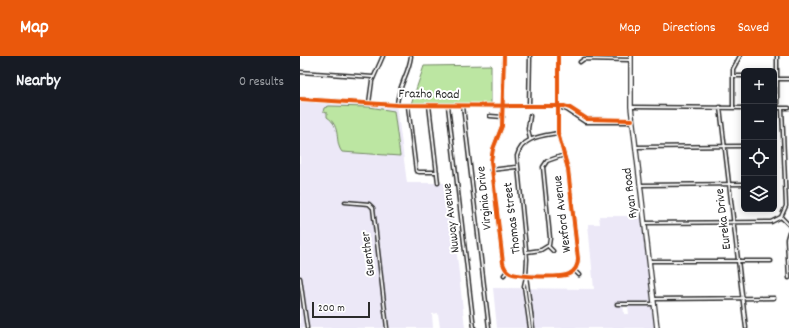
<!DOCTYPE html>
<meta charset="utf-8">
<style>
:root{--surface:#171b24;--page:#242831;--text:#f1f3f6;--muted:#9ea1a6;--line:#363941;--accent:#ea580c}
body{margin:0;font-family:Dekko,sans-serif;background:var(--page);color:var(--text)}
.controls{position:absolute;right:12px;top:12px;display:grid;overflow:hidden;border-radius:6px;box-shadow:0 2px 10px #0003}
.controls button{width:36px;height:36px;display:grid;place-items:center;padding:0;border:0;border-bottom:1px solid var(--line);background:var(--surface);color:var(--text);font:20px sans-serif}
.scale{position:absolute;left:12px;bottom:10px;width:58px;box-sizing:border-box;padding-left:4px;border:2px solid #2b2b2b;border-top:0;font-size:11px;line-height:14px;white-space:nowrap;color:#2b2b2b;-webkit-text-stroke:3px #fff;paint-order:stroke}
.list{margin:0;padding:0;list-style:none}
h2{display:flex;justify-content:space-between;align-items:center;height:52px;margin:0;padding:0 16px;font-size:17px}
h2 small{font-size:13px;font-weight:400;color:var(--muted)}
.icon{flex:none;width:22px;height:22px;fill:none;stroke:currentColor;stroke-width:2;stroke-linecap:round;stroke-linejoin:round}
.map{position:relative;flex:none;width:489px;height:272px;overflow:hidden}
header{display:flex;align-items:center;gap:24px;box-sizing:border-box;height:56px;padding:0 20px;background:var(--accent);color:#fff}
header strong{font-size:19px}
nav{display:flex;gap:22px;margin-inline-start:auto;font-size:14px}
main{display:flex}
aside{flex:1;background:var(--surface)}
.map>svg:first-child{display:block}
.built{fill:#ece8f7}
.green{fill:#bce6a2;stroke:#748866}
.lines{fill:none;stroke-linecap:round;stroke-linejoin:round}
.minor-casing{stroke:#2b2b2b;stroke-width:5}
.secondary-casing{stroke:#2b2b2b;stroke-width:6}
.minor{stroke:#fff;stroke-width:2}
.secondary{stroke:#fff;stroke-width:3.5}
.cycleway-casing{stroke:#fff;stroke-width:6}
.cycleway{stroke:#e8590c;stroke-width:4}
.labels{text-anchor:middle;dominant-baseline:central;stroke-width:4;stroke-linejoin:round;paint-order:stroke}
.street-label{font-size:13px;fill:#2b2b2b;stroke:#fff}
</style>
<header>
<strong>Map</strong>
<nav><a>Map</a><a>Directions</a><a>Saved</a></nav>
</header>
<main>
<aside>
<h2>Nearby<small>0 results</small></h2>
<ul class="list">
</ul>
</aside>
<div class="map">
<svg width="489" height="272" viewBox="0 0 489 272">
<rect width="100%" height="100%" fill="#fff"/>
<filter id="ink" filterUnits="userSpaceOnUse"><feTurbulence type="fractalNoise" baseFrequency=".025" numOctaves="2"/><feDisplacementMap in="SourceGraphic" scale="8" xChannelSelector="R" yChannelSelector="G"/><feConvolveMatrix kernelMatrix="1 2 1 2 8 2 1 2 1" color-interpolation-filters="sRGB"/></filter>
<g filter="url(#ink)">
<path class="built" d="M0,44L97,51L107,127H149L165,272H140L138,257L132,258L133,272H0Z
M299,160H341L351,245L323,247L324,258H329L328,249H351L355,272H197L193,232L294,233L288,168H300Z"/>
<path class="green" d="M191,9V48H111L124,10Z
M29,50L69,51L94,55L100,100L42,96C34,86 42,71 27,61V57L23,56L24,52Z"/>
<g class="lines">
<defs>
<path id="minor" d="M204,0L202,70L193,93L191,105L203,207C204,211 206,215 210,217C218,221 261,222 269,218C275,215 278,210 278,203L268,113L258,77V0
M280,6L284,3L331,4
M0,16L73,21
M433,20H444
M477,23H489
M0,43L97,49L264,50L270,52L287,63L332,64
M69,47L72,25L83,0
M97,49C98,30 109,18 111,0
M129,49L138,127
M108,50L116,115L119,116H137
M148,50L174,272
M163,50L189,272
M229,50L230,0
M259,51L267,54L285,66H329L331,65
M332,51L444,52
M420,51L446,272
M433,52V13L440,0
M474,52H489
M477,52V0
M190,60L203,61
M230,60L228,73L230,83
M336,91L444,90
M191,114L216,111
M341,129L444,128
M45,146L69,148L73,152L87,272
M481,161L489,169
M345,167L471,166L481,161L486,150L482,52
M489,176L487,183L489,222
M248,190L253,195
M227,196L241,194L249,189L250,182L243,111L247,105L264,99
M350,205H471
M274,214L279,219
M204,219L207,215
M226,221L224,230L230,272
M0,222L7,272
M354,243L474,242
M317,248H354
M233,272L226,220L227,203L217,100C222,81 241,80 258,77"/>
<path id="secondary" d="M331,0V51L357,272"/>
</defs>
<use href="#minor" class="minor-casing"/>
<use href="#secondary" class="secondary-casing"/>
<use href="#minor" class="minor"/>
<use href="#secondary" class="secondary"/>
<defs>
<path id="cycleway" d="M204,0L202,70L193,93L191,105L203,207C204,211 206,215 210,217C218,221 261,222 269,218C275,215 278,210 278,203L268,113L258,77V0
M0,43L97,49L264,50L270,52L287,63L332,64"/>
</defs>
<use href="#cycleway" class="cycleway-casing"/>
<use href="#cycleway" class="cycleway"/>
</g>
</g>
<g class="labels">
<g class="street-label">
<text transform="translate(129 39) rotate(1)">Frazho Road</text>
<text transform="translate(331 137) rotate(-97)">Ryan Road</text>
<text transform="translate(185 142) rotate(-96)">Virginia Drive</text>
<text transform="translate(263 158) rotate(-97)">Wexford Avenue</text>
<text transform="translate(152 162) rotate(-97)">Nuway Avenue</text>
<text transform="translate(213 162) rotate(-97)">Thomas Street</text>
<text transform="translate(424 163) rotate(-97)">Eureka Drive</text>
<text transform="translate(69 198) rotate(-97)">Guenther</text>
</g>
</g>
</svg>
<div class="controls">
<button>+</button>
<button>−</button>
<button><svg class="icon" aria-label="locate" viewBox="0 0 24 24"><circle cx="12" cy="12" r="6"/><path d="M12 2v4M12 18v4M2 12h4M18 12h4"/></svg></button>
<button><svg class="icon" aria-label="layers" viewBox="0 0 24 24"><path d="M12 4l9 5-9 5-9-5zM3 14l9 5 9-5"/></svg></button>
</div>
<div class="scale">200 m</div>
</div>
</main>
